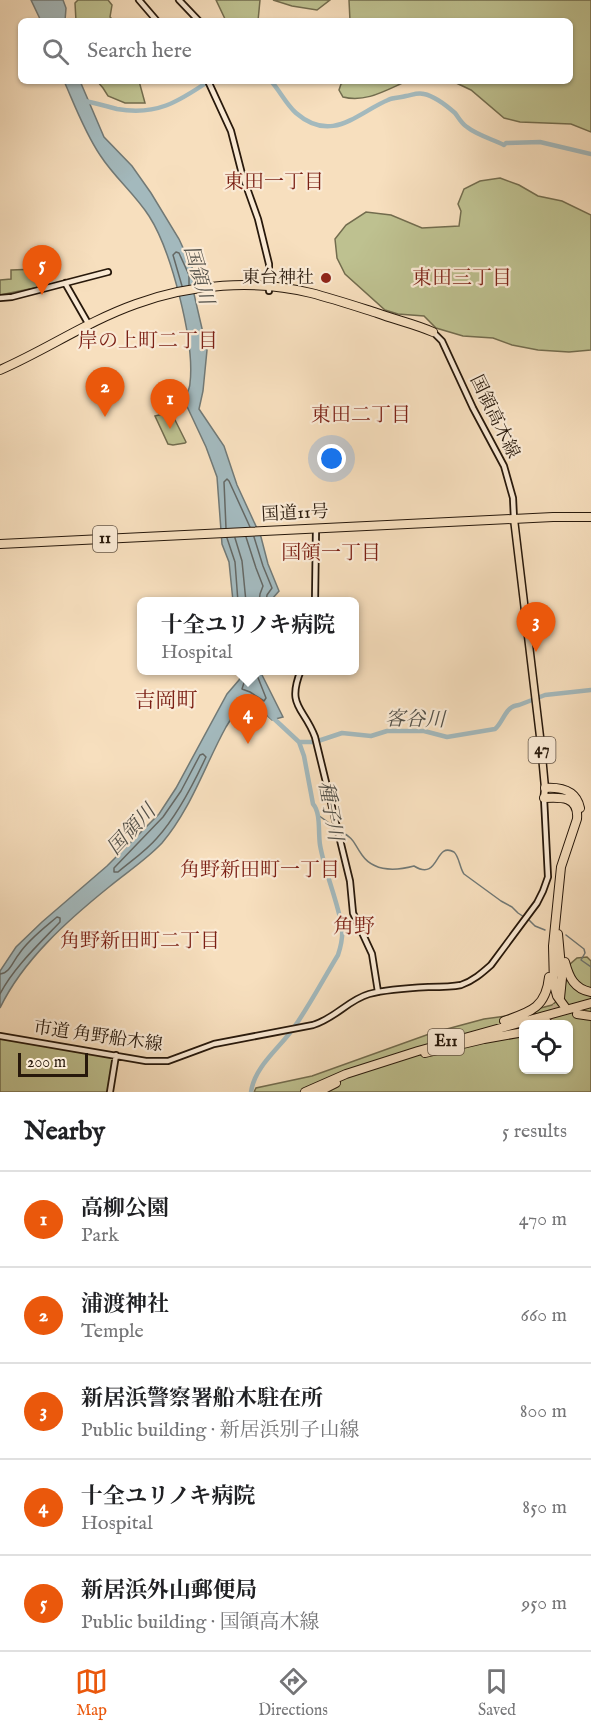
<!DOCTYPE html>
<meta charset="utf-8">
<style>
:root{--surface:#fff;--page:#f6f6f6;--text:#202124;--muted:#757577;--line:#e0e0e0;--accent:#ea580c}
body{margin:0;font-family:"IM FELL English","Noto Serif JP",serif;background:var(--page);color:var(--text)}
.controls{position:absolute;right:18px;bottom:18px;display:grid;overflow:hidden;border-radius:9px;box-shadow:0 2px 4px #0004}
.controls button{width:54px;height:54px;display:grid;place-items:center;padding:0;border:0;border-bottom:2px solid var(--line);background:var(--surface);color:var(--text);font:30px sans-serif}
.scale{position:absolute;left:18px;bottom:15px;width:70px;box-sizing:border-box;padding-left:6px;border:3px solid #27180b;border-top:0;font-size:16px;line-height:21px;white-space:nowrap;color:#27180b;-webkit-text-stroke:4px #faead5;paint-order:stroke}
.you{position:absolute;left:332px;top:459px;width:21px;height:21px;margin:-15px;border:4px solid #fff;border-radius:50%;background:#1a73e8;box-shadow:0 0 0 9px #1a73e833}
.badge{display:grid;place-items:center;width:39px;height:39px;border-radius:50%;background:var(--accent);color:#fff;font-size:20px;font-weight:700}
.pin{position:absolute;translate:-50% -50px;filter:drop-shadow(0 2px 3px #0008)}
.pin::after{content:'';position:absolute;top:32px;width:21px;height:18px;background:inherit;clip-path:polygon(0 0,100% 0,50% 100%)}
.popup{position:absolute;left:137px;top:597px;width:222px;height:78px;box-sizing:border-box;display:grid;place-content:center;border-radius:9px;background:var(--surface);filter:drop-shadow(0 2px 4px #0005);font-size:20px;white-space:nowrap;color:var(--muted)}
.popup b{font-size:22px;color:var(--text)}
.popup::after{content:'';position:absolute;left:50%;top:100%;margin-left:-12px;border:12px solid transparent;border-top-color:var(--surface)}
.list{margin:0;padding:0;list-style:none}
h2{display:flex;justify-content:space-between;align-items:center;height:78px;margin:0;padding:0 24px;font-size:26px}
h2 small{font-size:20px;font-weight:400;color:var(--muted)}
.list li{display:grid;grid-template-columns:39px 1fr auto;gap:18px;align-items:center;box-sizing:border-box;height:96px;padding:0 24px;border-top:2px solid var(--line)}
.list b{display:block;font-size:22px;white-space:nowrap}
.list p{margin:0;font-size:20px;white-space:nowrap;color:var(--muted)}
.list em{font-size:20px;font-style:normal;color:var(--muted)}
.icon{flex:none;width:33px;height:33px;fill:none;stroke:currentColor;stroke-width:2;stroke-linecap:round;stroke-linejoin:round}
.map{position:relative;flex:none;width:591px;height:1092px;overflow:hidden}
.search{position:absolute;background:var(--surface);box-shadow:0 2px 4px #0004;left:18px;right:18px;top:18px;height:66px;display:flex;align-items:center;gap:15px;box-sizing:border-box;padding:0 21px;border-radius:9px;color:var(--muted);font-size:22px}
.sheet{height:558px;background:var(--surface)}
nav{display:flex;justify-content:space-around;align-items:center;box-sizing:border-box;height:84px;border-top:2px solid var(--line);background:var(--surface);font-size:16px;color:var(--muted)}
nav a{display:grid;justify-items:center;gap:3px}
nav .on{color:var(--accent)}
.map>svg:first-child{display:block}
.green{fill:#bec190;stroke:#726c4e;stroke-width:1.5;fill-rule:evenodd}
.water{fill:#a3b9bd;stroke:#717976;stroke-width:1.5}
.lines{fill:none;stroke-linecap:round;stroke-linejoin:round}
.shore{stroke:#656864;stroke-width:1.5}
.stream{stroke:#717976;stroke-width:1.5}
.river{stroke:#a3b9bd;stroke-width:4.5}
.highway-tunnel{stroke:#cdb79a;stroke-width:8;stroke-dasharray:8 4;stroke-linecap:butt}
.secondary-casing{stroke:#27180b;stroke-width:8}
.primary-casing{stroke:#27180b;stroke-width:9}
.highway-casing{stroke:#27180b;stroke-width:10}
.secondary{stroke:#faead5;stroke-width:4.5}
.primary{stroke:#f7dfbe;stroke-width:6}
.highway{stroke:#f7dfbe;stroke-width:8}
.poi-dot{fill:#8f2418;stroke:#faead5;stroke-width:2}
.labels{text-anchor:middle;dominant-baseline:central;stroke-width:4.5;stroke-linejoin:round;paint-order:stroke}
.shield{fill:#faead5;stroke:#665748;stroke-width:1.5}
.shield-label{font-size:16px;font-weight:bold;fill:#27180b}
.poi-label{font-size:18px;fill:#27180b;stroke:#faead5;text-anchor:end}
.street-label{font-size:18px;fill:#27180b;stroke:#faead5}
.neighbourhood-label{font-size:20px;fill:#7a1f14;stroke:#faead5}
.water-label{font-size:20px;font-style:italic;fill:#525049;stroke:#faead5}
.quarter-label{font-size:21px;fill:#7a1f14;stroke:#faead5}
</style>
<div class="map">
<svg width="591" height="1092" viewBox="0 0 591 1092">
<rect width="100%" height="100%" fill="#f7dfbe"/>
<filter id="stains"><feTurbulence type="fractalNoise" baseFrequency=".00333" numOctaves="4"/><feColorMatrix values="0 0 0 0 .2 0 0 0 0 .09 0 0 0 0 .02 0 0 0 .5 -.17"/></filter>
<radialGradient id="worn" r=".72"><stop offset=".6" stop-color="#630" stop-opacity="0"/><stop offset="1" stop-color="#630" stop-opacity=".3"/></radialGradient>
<path class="green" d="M78,0H108L112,5L110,17L114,21H76L75,3Z
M216,0H260L258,21H226Z
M273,0H330L317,10L292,6Z
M349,0H591V132L571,124L520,122L504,118L471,90L452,81H570V21H350Z
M97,81H139L145,103H125L108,96L103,88Z
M346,81H407C386,90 366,103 343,97L339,90L341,84Z
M500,178L519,185L538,196L562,201L591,215V350L569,352L538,350L512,345L493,338L463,336L436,328L424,316L398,314L385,310L345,274L337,258L335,239L346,225L366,212L391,215L422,228L459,226L461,211L458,204L464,189L480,181Z
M38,269L47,278L44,286L0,295V280L11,279V270Z
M170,410L186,442L185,443L173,445L168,444L155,416L167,413Z
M587,957L591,961V1092H254L256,1088L312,1076L432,1033L484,1019L514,1015L552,1005L563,996L569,965L577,958ZM524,1024H568V1070H524Z
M0,1038L112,1057L114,1060L108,1092H0Z"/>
<path class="water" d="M31,0H63L66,8L65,21H41Z
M64,81H80L104,137L132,166L151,193L179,239L195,274L194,294L207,350L203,391L199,409L224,446L237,485L261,537L268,564L279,591L273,598L272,601H233L229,562L222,544L217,477L206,447L184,400C186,395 190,389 190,383C195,342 171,250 149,216C135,194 114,177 100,155C85,133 75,106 64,81Z
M243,671H260L283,717L272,720L246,696C239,706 232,717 226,727C205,765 191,809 162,843C147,859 126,873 109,887C68,920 23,960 0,1008V971L16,947L42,922L107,866L159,814L176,788L227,694L239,680Z"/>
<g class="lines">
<path class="shore" d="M182,286L173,255L176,252L179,253L189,275V285
M226,528L224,482L227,479L229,481L250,527
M246,537L256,568L263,586L260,594L259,602
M254,537L263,566L272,588L267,595L266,602
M227,538L235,562L238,602
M235,538L242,561L246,602
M248,670L242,689L250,692L264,701L266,698L255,670
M203,754L206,757C193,785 177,816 157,838C146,851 131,861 118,872H114V868L163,817L181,791L200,755Z
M0,974C10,973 13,961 19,954C28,940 44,928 57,917L60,918V922C40,943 13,968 0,994"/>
<path class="stream" d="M318,815L336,828
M340,831C356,840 352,841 362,855C374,872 395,871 414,866C440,882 434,841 454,852C459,856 460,869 464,874L501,901L512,907L518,913L524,917
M528,919L535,926L545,930
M566,935L584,949L585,953L581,960L591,967"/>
<path class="river" d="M271,81C280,91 286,104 296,113C332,144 357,113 388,100C394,97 400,98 406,96C412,95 418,92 424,94C434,96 447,106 455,113C459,118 461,123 467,127C477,135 492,139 504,145L506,143L540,142L591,154
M85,101C95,103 106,106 117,109C156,116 178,102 209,81
M299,742H315L342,733L371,736L387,731H424L447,737L495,729C504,721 505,706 519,705L545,695L591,690
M251,1092C255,1064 283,1046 297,1023C312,1001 324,978 338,955C341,946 343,936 342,927C337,899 325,873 320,845C318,832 321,813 313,804L304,756L299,742L270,715"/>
<path class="highway-tunnel" d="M547,1022L557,1006"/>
<defs>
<path id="secondary" d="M139,0L157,21
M179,0L199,21
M208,81L231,131L242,174L258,219L269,264V291
M65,283L89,325
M0,298L12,297L108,272
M433,332L442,341L473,408L504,466L513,498L514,519
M315,602L316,529
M301,670C286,707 304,707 315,737L350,881L353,913L372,954L378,992
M0,1036L146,1061H168L214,1044L313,1025C336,1018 348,1000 369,994C388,989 409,988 429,987C439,987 451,987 461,985C473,981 482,973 491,965L537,903L543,891L548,877L544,798
M110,1092L116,1055"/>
<path id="primary" d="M514,519L541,745L545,788L544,798"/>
<path id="highway" d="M0,370C46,350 88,321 136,304C190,284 255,279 311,293C334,299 355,306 377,313C396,320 415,324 433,332
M0,544L553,517H591
M545,788C561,787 576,790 580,808
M544,798C561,797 579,796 577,819L561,867L553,946L554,985L557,996L565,1007
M558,934L562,978L560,998
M565,962C569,977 574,989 591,992
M577,1014L591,1016
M504,1021C530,1012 546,1008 549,977
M545,1024L547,1022
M425,1053L484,1039L524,1032
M305,1092L346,1074L418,1051L591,1003
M318,1092L336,1083"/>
</defs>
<use href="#secondary" class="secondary-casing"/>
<use href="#primary" class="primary-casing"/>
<use href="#highway" class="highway-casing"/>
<use href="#secondary" class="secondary"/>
<use href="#primary" class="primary"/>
<use href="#highway" class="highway"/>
</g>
<circle class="poi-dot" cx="326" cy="278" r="6"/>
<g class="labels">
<g class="shield">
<rect x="93" y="526" width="24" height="26" rx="4.5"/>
<rect x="528.5" y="737" width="27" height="26" rx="4.5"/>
<rect x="428" y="1029" width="36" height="26" rx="4.5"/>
</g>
<g class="shield-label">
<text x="105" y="539">11</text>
<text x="542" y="750">47</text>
<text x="446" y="1042">E11</text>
</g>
<g class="poi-label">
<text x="314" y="278">東台神社</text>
</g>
<g class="street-label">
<text transform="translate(494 417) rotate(64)">国領高木線</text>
<text transform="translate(295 514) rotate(-3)">国道11号</text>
<text transform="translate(98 1037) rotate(8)">市道 角野船木線</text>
</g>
<g class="neighbourhood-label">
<text x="274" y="182">東田一丁目</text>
<text x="462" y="278">東田三丁目</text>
<text x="148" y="341">岸の上町二丁目</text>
<text x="361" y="415">東田二丁目</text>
<text x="331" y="553">国領一丁目</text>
<text x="260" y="870">角野新田町一丁目</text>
<text x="140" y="941">角野新田町二丁目</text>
</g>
<g class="water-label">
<text transform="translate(198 275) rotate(74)">国領川</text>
<text transform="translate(415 720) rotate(1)">客谷川</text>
<text transform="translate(330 811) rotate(80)">種子川</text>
<text transform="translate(132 830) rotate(-47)">国領川</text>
</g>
<g class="quarter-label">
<text x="166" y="701">吉岡町</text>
<text x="354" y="927">角野</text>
</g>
</g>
<rect width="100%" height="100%" filter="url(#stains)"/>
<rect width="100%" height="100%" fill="url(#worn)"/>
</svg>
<div class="controls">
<button><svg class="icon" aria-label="locate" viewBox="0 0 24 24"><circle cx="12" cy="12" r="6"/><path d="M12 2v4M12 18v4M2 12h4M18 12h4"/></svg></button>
</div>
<div class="scale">200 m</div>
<div class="you"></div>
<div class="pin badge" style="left:170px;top:429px">1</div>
<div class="pin badge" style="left:105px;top:417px">2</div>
<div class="pin badge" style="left:536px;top:652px">3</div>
<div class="pin badge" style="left:248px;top:744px">4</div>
<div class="popup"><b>十全ユリノキ病院</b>Hospital</div>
<div class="pin badge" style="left:42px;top:295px">5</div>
<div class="search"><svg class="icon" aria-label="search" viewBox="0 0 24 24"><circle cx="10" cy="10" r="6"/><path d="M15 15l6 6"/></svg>Search here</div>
</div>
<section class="sheet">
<h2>Nearby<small>5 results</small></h2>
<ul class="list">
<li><span class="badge">1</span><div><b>高柳公園</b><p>Park</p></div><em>470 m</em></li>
<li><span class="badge">2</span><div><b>浦渡神社</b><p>Temple</p></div><em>660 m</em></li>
<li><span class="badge">3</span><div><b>新居浜警察署船木駐在所</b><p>Public building · 新居浜別子山線</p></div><em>800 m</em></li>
<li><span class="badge">4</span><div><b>十全ユリノキ病院</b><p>Hospital</p></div><em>850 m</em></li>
<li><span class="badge">5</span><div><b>新居浜外山郵便局</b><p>Public building · 国領高木線</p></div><em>950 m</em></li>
</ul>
</section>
<nav>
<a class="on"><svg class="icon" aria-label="map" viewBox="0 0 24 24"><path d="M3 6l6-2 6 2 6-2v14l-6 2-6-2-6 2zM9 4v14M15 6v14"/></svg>Map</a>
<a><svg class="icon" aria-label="directions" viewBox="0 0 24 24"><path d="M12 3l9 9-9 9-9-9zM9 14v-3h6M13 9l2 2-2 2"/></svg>Directions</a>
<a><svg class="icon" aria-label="saved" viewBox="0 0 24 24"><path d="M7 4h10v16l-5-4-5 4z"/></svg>Saved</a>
</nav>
